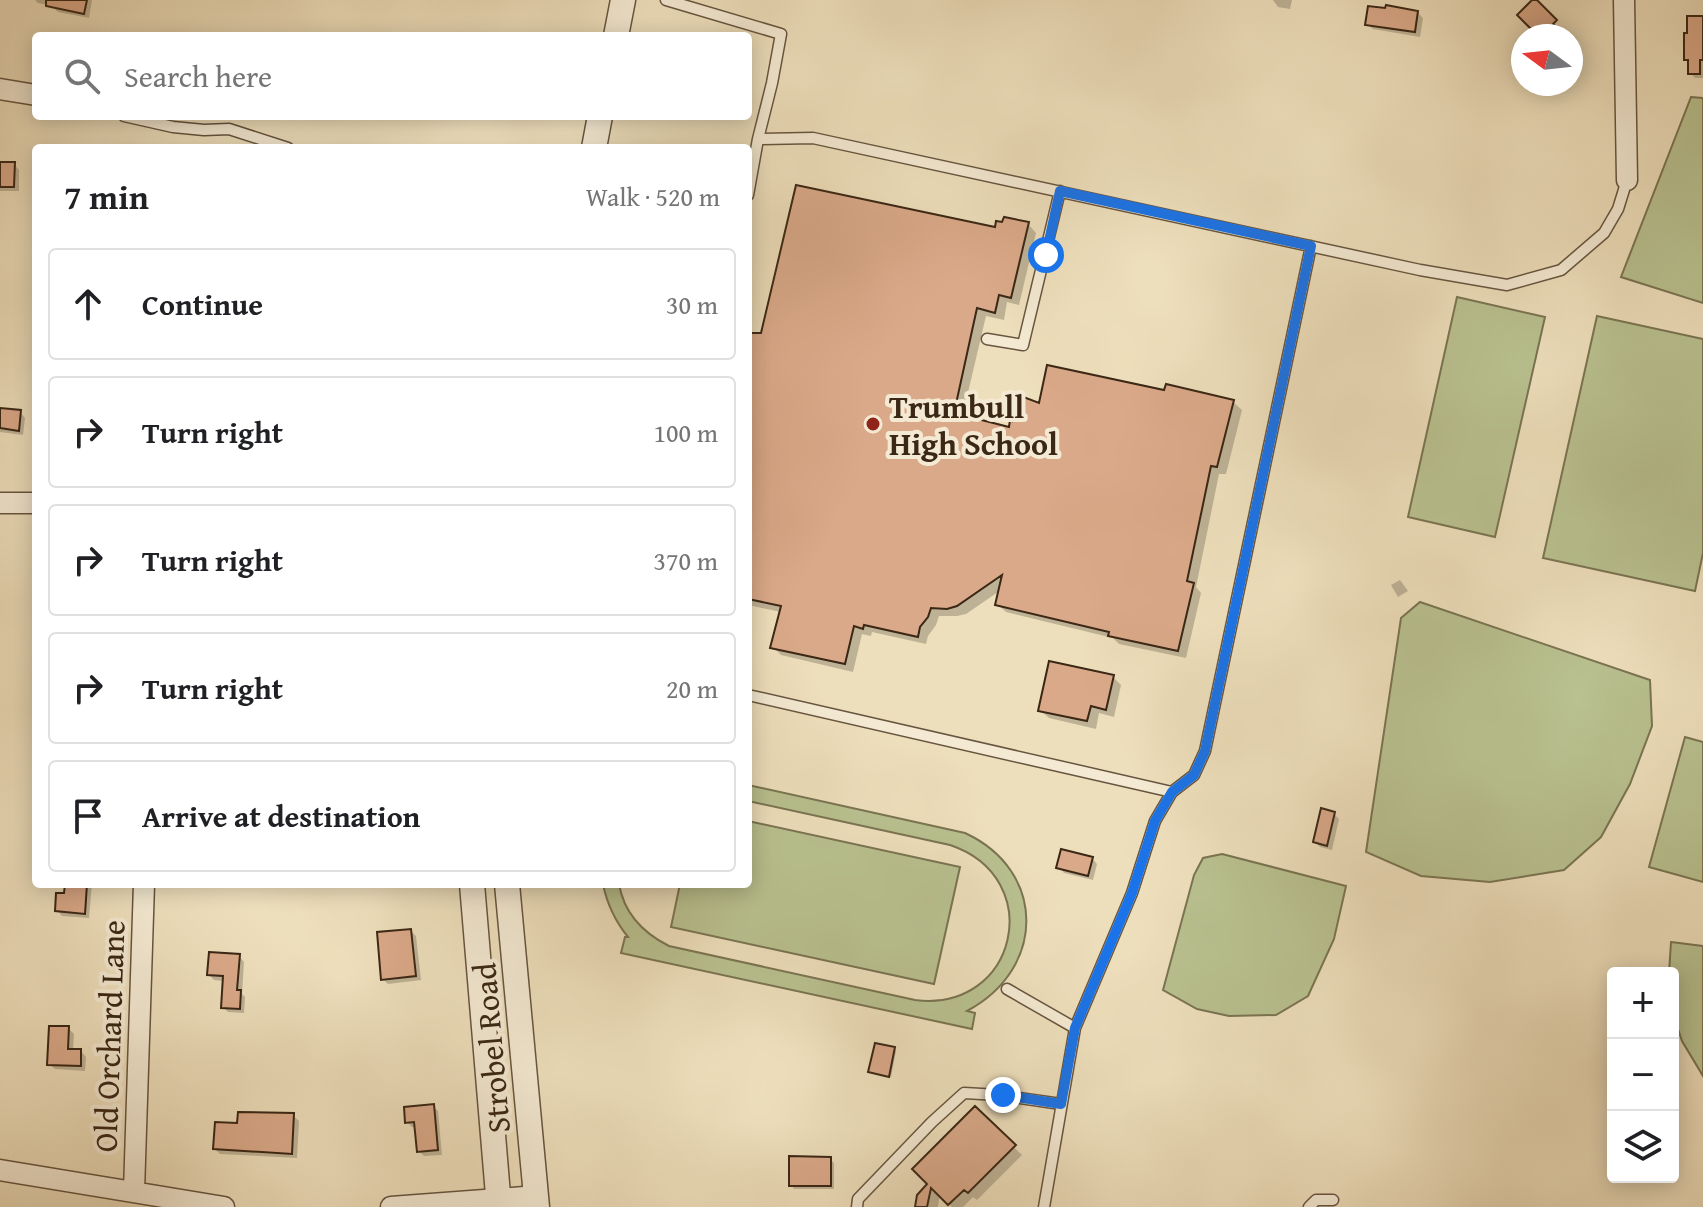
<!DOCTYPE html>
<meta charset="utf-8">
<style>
:root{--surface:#fff;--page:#f6f6f6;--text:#202124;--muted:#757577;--line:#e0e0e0}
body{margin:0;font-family:"Gentium Book Plus",serif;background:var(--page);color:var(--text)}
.controls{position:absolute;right:24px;bottom:24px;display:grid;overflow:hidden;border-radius:8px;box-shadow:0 4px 20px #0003}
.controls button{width:72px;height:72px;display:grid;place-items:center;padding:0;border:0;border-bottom:2px solid var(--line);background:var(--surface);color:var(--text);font:40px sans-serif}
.compass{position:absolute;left:1511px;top:24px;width:72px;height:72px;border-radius:50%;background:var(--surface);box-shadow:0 4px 20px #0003;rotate:285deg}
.stop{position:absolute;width:24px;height:24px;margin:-18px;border:6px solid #1a73e8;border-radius:50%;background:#fff}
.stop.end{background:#1a73e8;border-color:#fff;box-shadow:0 2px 8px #0008}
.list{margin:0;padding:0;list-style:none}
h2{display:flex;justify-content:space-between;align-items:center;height:104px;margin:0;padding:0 32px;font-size:34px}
h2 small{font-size:26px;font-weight:400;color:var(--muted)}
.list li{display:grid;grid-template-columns:52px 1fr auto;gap:24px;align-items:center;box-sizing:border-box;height:112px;margin:0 16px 16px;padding:0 16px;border:2px solid var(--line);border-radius:8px}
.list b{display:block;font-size:30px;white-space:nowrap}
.list em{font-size:26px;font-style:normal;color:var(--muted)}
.icon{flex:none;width:44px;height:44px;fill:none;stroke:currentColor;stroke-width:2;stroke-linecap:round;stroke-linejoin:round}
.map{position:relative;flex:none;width:1703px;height:1207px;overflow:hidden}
.search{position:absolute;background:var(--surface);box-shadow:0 4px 20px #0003;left:32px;top:32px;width:720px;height:88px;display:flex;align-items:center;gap:20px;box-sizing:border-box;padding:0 28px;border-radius:8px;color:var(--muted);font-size:30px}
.panel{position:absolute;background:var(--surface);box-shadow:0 4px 20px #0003;left:32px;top:144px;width:720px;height:744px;border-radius:8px}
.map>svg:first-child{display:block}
.green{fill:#b9c190;stroke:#7a7452;stroke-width:2}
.shadow{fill:#0003}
.building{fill:#daa989;stroke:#3a2715;stroke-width:2}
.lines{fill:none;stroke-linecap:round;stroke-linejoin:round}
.service-casing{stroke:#67553f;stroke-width:13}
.minor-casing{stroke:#67553f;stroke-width:23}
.tertiary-casing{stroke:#67553f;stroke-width:27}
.service{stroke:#f4ead3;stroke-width:10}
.minor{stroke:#f4ead3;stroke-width:20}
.tertiary{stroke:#f4ead3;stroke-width:24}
.route{stroke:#1a73e8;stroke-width:10}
.poi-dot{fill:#8f2418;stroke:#f4ead3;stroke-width:3}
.labels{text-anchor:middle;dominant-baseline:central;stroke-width:8;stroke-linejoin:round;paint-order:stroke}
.poi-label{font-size:32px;font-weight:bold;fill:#3a2715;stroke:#f4ead3;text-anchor:start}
.street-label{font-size:32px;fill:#3a2715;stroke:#f4ead3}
</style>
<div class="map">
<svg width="1703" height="1207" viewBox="0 0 1703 1207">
<rect width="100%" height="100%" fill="#eedfbc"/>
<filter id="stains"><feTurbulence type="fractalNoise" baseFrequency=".0025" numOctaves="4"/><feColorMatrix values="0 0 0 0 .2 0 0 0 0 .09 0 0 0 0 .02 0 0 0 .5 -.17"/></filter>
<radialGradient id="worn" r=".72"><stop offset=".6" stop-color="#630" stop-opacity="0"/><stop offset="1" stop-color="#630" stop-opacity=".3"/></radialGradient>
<path class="green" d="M1691,97L1703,98V303L1621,277Z
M1457,297L1545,317L1495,537L1408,517Z
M1597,316L1703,339V553L1695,591L1543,558Z
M1420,602L1650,680L1652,726L1630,784L1601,837L1564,870L1490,882L1421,876L1366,852L1401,618Z
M1685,737L1703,742V882L1649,867Z
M748,785L965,833C1047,871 1046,969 967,1011L975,1013L972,1029L621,953L625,937H628C615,921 607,904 603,884H619C624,913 643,933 669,946L915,1000C1017,1013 1048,878 950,845L748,801Z
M748,821L960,867L934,984L671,927L680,884H748Z
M1222,854L1346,886L1334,939L1308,996L1276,1015L1229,1016L1197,1009L1163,990L1194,875L1203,858Z
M1671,942L1703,946V1076L1682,1041L1673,1014V973H1669Z"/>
<path class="shadow" d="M35,0H92L89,18L58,12L52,6L38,3Z
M1273,0H1292L1290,9L1278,7Z
M1417,12L1423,18L1420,37L1373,29L1367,24Z
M1703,18V78H1695L1690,73V63L1686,59Z
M0,164H14L19,170V191H0Z
M1028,224L1036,233L1019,305L1007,302L1004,320L986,316L962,418L1010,429L1041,406L1165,392L1233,402L1242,410L1226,474H1219L1196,587L1201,593L1186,658L1119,644L1113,638L1006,612L997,604L1001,590L966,614L957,616H939L936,625L928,636L926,644L872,632L871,636L862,634L853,672L781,655L773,647L781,612L748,605V335H763L996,229Z
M0,410L20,412L25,418L23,435L0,432Z
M1400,580L1408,591L1398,597L1391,585Z
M1113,677L1121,685L1114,717L1099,713L1096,729L1049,718L1040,710Z
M1334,814L1339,819L1332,850L1320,847L1315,842Z
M1092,858L1097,864L1093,880L1064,873L1059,867Z
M67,884H92L89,918L62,916L57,910L66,896Z
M411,931L416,936L421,980L388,984L383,979Z
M239,956L244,962L242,994L245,997L244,1013L228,1012L223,1007L224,981L214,980L209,975Z
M68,1028L74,1034L73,1051H81L86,1057L85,1071L55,1069L49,1064Z
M894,1049L896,1051L891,1077L872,1073Z
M433,1106L438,1111L442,1155L424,1156L419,1151L417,1127H412L407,1122Z
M975,1109L1022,1155L977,1200L973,1197L963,1207H952L940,1194L938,1207H917Z
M293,1115L299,1121L297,1158L220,1154L215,1149L239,1126Z
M830,1159L834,1163V1189H794L791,1185Z"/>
<path class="building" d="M46,0H87L84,14L46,6Z
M1532,0H1537L1557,20L1553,24L1565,36H1538L1517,15Z
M1386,5L1418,11L1415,32L1365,25L1368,6L1385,8Z
M1687,16H1703V60H1700V74H1688V60H1684V33H1687Z
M0,162H15L14,187H0Z
M796,185L995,227L996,221L1002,222L1004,217L1029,222L1011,298L999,295L995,313L977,308L954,413L1009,427L1010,420L1012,421L1014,403L1016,399L1021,396L1039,403L1047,365L1164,390L1166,384L1234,400L1217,467L1211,466L1187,581L1194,583L1178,651L1108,636L1109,632L995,605L1002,575L957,606L947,609L931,608L928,617L920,627L918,637L864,625L863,629L854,626L845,664L770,648L781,606L748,599V333H761Z
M0,408L21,410L19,431L0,428Z
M1049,661L1114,675L1106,710L1091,706L1087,721L1038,711Z
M1321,808L1335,812L1327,846L1313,842Z
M1061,849L1093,857L1088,876L1056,868Z
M65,884H87L85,914L55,911L56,893H64Z
M411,929L416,976L381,980L377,932Z
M209,952L240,954L237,990H241L240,1009L221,1008L223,976L207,975Z
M49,1026H69L68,1049H81V1066L47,1065Z
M875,1043L895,1047L889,1077L868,1072Z
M434,1104L438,1150L417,1152L414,1122L405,1123L404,1107Z
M975,1106L1016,1145L968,1193L964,1190L948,1205L931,1188L927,1207H915L917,1195L927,1184L912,1169Z
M238,1112L294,1113L292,1154L213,1149L215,1122L237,1123Z
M789,1156L831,1157V1186H789Z"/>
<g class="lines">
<defs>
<path id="service" d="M666,0L781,34L772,83L758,139
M124,116L173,127L204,130L229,129L288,148
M748,195L758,139L813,138L1420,270L1507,285L1561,270L1604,233L1618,209L1627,180
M987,339L1023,345L1060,191
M748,695L1172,792
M1007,989L1075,1028
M857,1207L858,1199L932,1122L964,1093L999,1095L1061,1104
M1044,1207L1075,1028L1132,893L1155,821L1172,792L1194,775L1205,751L1311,246
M1309,1207L1316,1200H1333"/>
<path id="minor" d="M1624,0L1627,180
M0,89L36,95
M0,503H36
M0,1170L224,1207
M134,1191L144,884
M391,1207L537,1196"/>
<path id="tertiary" d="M616,36L623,0
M594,148L600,116
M472,884L499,1207
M507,884L537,1207"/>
</defs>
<use href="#service" class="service-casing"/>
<use href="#minor" class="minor-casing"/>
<use href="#tertiary" class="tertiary-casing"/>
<use href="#service" class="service"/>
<use href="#minor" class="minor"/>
<use href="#tertiary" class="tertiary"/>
</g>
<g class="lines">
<path class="route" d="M1003,1095L1061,1104L1075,1028L1132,893L1155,821L1172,792L1194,775L1205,751L1311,246L1060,191L1046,255"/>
</g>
<circle class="poi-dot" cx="873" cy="424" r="8"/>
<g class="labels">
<g class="poi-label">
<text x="889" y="406">Trumbull<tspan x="889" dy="37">High School</tspan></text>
</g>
<g class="street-label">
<text transform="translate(109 1036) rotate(-88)">Old Orchard Lane</text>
<text transform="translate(491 1048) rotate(-95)">Strobel Road</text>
</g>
</g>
<rect width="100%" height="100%" filter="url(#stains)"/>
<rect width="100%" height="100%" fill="url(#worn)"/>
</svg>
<div class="controls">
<button>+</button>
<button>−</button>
<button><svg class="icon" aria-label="layers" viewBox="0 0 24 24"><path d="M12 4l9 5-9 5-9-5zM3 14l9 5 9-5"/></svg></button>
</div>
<svg class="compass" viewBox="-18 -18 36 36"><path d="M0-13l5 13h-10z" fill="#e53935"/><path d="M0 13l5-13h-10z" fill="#757577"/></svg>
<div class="stop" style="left:1046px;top:255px"></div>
<div class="stop end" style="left:1003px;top:1095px"></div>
<div class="search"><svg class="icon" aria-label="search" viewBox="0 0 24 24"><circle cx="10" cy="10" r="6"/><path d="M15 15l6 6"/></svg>Search here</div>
<section class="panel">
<h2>7 min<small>Walk · 520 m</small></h2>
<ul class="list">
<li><svg class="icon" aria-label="ahead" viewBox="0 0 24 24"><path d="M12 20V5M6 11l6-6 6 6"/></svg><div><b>Continue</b></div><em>30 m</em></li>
<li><svg class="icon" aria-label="right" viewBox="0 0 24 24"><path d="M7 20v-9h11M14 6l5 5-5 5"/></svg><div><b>Turn right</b></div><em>100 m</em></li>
<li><svg class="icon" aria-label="right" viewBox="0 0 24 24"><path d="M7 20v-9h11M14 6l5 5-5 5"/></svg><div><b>Turn right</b></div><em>370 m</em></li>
<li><svg class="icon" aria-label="right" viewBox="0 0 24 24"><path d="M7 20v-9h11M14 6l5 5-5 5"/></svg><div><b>Turn right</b></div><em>20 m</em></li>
<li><svg class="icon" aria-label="arrive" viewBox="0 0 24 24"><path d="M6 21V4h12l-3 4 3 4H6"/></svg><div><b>Arrive at destination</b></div></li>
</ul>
</section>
</div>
